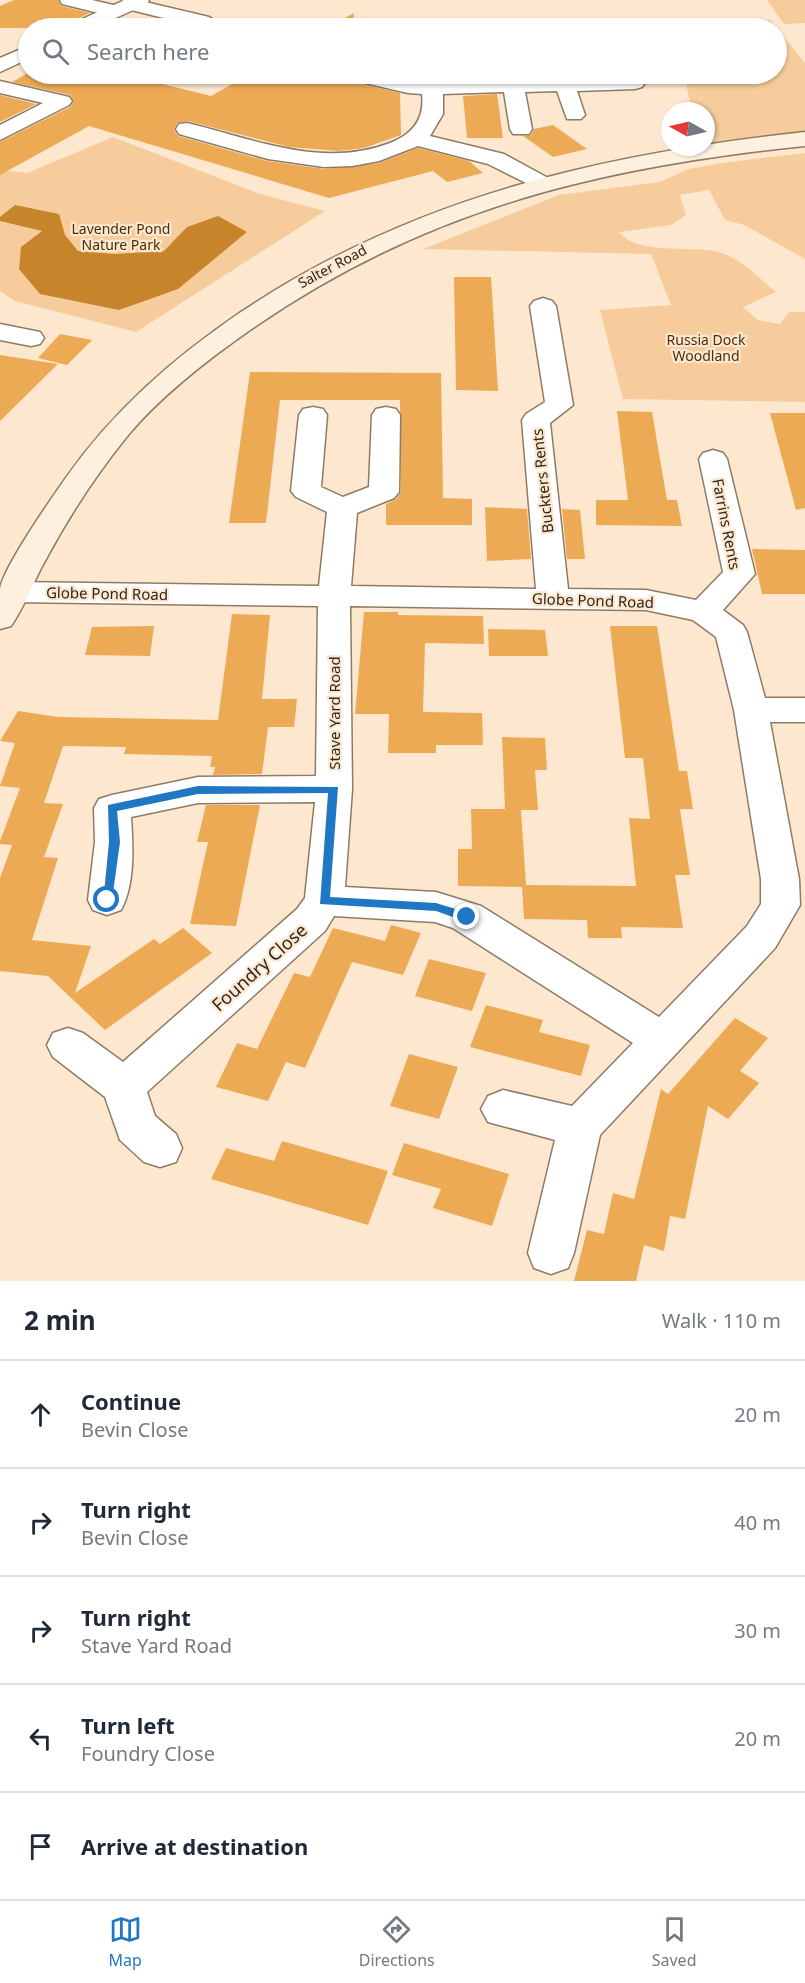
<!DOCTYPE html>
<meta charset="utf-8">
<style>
:root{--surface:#fff;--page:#f6f6f7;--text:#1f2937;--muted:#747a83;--line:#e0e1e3;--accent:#2077c4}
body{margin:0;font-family:"Noto Sans",sans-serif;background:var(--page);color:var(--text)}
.compass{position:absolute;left:661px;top:102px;width:54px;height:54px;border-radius:50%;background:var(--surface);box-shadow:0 2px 4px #0004;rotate:278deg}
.stop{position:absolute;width:18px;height:18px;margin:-14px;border:4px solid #2077c4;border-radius:50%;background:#fff}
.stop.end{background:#2077c4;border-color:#fff;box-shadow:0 2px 6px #0008}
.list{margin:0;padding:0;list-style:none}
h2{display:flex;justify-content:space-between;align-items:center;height:78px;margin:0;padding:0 24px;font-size:26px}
h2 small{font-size:20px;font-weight:400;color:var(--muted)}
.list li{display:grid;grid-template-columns:39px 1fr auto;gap:18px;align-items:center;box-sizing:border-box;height:108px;padding:0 24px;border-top:2px solid var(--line)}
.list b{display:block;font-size:22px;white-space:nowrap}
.list p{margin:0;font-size:20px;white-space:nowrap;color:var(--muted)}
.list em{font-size:20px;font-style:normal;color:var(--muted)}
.icon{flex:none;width:33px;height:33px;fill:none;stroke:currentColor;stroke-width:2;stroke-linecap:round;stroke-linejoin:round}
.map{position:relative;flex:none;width:805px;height:1281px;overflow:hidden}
.search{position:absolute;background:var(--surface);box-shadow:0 2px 4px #0004;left:18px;right:18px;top:18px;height:66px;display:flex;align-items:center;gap:15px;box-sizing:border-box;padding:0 21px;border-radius:33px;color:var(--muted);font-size:22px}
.sheet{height:618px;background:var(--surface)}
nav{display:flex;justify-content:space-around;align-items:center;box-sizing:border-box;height:84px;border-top:2px solid var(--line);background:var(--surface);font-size:16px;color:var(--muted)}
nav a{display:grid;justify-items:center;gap:3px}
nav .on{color:var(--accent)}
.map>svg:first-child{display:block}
.green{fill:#f7cc9c}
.water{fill:#c6852b}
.building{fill:#edaa55}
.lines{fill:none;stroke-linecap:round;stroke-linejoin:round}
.minor-casing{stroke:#8e7b65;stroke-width:3}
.tertiary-casing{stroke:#8e7b65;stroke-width:3}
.secondary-casing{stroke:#8e7b65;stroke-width:3}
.minor{fill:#fff;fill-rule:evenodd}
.tertiary{fill:#fff;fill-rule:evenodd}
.secondary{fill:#fef0df;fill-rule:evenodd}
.route{fill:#2077c4}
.labels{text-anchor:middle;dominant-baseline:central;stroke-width:4.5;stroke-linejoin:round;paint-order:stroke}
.far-park-label{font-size:14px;fill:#492f09;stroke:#fde7cf}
.far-street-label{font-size:14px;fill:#2f271e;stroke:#fde7cf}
.street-label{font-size:15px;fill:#2f271e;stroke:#fde7cf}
.near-street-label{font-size:18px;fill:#2f271e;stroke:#fde7cf}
</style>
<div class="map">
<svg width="805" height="1281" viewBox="0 0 805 1281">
<rect width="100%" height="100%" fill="#fde7cf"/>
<path class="green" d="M767,0H805V23L784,24Z
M715,20H770L805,63V133L706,144V111H692L684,74H776V28H701Z
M113,137L260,194L325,211L136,332L15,301L0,291V170L27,173Z
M805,153V259L744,225L725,220L709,190L680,195L686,215L671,225L619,232C639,258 699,242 727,255C744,262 761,280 776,292L743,307L758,320L780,324L789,312H805V402L623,399L600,310L671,305L651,254L423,249L559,195L660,182L688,169L729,162Z"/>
<path class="water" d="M15,205L59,214L65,235L78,251L115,254L164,251L187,227L218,216L247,232L178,289L119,310L40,294L19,269L21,247L42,231L0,221V217Z"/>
<path class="building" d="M14,0H58L61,6L90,13L70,22L66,28H0V6Z
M354,13L352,28H327Z
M28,73L122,74L211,96L250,74H340L344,80L400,93L401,135L364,148L339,151L289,147L188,121L177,123L174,130L178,136L267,161L324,169L379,163L418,148L469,161L483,173L447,182L433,171L329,198L89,126L0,175V142L70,107L74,101L70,95L12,82Z
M461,74H494L495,79L462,80Z
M497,94L503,138H467L463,96Z
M0,95L36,104L0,122Z
M553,125L587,149L553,157L523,136L531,135L534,129Z
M454,277H491L498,391L456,390Z
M60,334L92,340L67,365L38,358Z
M0,355L58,364L0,421Z
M250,372L441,373L443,498L472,499V525H386V504L396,499L401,492L400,400H280L266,523H229Z
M617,411L652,412L667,500H677L682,526L596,525V500H628Z
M770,413H805V508L796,510Z
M485,507L527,509L531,559L487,561Z
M562,509L580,510L585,559H567Z
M752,549L805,550V594H762Z
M364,612H398V615L483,616L484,644L425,643L423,712L482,713L483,745H436V753H388L389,714H355Z
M232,614L270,615L262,699H297L294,727H268L262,774L213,775L215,767H210L212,756L124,754L126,747L63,746L44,803L63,804L44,857L58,858L32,940L91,946L75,993L154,939L160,944L183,928L212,953L105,1030L48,976L0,971V878L12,845L0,844V841L20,788L0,786L15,743L0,741L18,711L58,717L218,720Z
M154,626L150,656L85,655L92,627Z
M610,626H657L679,771H687L693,809H680L690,875H675L683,928L621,927L622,938H588L587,920L524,919L522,887L458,886V849H472L471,809H505L502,737L545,738L547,770H535L538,810H521L526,885L636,886L629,818L650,819L643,758H625Z
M488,629L545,630L548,656H489Z
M206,805H260L236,926L190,924L208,842H197Z
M391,925L421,933L403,975L352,962L305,1068L286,1062L268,1101L216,1087L237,1043L257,1049L294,973L310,977L333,928L385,941Z
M429,959L486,973L472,1011L415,996Z
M486,1005L543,1020L539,1032L590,1045L581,1076L470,1047Z
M735,1018L768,1038L740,1071L759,1083L728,1119L708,1106L685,1219L670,1216L664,1251L644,1245L636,1281H574L587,1230L604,1234L613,1193L634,1199L661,1089L668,1094Z
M409,1054L458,1067L439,1119L390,1106Z
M282,1141L388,1171L368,1225L211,1179L226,1148L274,1161Z
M404,1143L509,1174L492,1226L433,1208L441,1189L392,1175Z"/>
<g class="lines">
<defs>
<path id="minor" d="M60,0H92L122,7L124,11L115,17L62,4Z
M123,0H137L209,17L219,23L213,28H190L192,25L123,8L121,4Z
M342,74C366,71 387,79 411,81C459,85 508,80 555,79L556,74H576V78L635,77L642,79L645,83L642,87L635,89L577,91L585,115L581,119H567L557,91L525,92L532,129L529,134H513L510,129L504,92L443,94V114L430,136L504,154L548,178L551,183L548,188L540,190L488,164L418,146L379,161L352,166L324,167L268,159L179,134L176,129L179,124L187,123C254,139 322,169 390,143C413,134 425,119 422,94L408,93L352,80L345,78Z
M0,81L69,97L72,101L69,105L0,140V125L43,103L0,93Z
M543,298L552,301L556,306L573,405L550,423L568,589L646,590L696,600L723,572L699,459L703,453L713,450L723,453L727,459L755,574L723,610L743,625L747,632L765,698H805V722H770L799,879L800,905L775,948L600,1135L574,1253L568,1268L551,1274L534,1268L528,1253L555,1140L488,1122L481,1109L488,1096L503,1090L572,1106L633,1043L453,928L435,922L334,916L325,931L147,1092L155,1116L176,1134L182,1148L176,1162L160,1167L144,1162L120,1140L105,1097L53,1057L47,1045L53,1033L68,1028L83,1033L123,1062L297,909L305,898L315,802L198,803L131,817C133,846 135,885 121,910L107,915L93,910L88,900L95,842L94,808L99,799L112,795L198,777L316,776L318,606L13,602L0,596L2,585L13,582L319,586L327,512L296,497L291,491L299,415L303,409L313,407L323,409L327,415L321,487L343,497L369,487L372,415L376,409L386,407L396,409L400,415L399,492L394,498L357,513L351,586L536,589L522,420L526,414L545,402L530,306L534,301ZM350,606L646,610L693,620L716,637L734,710L761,879V904L747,926L659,1017L481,906L436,892L345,887L352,789Z
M0,324L40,332L44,338L40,344L31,346L0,340Z"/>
<path id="tertiary" d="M125,0H149L147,4L93,28H68L71,24Z
M28,46V59L0,72V58Z"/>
<path id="secondary" d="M805,132V146C601,167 428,208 256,326C211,357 165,392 129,434C97,473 69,516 45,561C33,582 25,606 11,626L0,629C0,616 0,602 0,589C3,568 51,499 65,479C113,411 172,359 241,312C414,196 604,154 805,132Z"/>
</defs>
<use href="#minor" class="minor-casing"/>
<use href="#tertiary" class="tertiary-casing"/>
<use href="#secondary" class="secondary-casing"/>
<use href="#minor" class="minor"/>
<use href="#tertiary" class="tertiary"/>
<use href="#secondary" class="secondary"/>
</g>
<path class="route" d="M198,786L338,787L330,897L436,903L472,914L473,917L467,922L436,911L320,904L328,793L198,794L117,811L120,842L112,900L111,903H103L109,842L108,805Z"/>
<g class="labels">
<g class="far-park-label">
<text x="121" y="228">Lavender Pond<tspan x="121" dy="16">Nature Park</tspan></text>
<text x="706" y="339">Russia Dock<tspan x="706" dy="16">Woodland</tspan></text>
</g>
<g class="far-street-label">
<text transform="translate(332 266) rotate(-28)">Salter Road</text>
</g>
<g class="street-label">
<text transform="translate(542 481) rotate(-96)">Buckters Rents</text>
<text transform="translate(727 524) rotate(79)">Farrins Rents</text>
<text transform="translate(107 593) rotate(1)">Globe Pond Road</text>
<text transform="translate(593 600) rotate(2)">Globe Pond Road</text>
<text transform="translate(334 713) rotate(-90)">Stave Yard Road</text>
</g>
<g class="near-street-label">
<text transform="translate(259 967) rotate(-42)">Foundry Close</text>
</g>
</g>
</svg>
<svg class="compass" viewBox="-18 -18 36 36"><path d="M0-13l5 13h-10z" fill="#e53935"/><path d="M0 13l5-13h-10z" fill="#747a83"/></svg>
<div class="stop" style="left:107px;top:900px"></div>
<div class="stop end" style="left:467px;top:917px"></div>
<div class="search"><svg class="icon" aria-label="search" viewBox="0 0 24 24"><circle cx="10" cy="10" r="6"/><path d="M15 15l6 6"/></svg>Search here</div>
</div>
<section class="sheet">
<h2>2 min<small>Walk · 110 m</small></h2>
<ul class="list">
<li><svg class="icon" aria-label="ahead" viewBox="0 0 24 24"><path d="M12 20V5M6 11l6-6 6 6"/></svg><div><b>Continue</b><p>Bevin Close</p></div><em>20 m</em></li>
<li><svg class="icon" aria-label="right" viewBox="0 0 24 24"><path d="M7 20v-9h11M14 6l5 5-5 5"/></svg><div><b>Turn right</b><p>Bevin Close</p></div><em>40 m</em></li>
<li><svg class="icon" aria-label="right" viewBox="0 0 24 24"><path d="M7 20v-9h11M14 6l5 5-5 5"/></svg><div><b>Turn right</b><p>Stave Yard Road</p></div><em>30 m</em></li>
<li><svg class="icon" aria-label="left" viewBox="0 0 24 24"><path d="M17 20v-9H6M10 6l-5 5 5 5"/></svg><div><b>Turn left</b><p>Foundry Close</p></div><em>20 m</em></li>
<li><svg class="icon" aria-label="arrive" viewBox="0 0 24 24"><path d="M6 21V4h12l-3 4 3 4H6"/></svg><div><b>Arrive at destination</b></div></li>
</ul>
</section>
<nav>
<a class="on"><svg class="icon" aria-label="map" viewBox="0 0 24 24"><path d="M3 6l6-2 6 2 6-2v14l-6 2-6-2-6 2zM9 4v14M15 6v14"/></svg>Map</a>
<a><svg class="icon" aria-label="directions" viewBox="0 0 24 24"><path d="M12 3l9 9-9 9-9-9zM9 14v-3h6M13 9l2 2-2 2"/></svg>Directions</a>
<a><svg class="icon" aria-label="saved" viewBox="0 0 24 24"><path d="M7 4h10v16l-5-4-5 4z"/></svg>Saved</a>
</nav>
